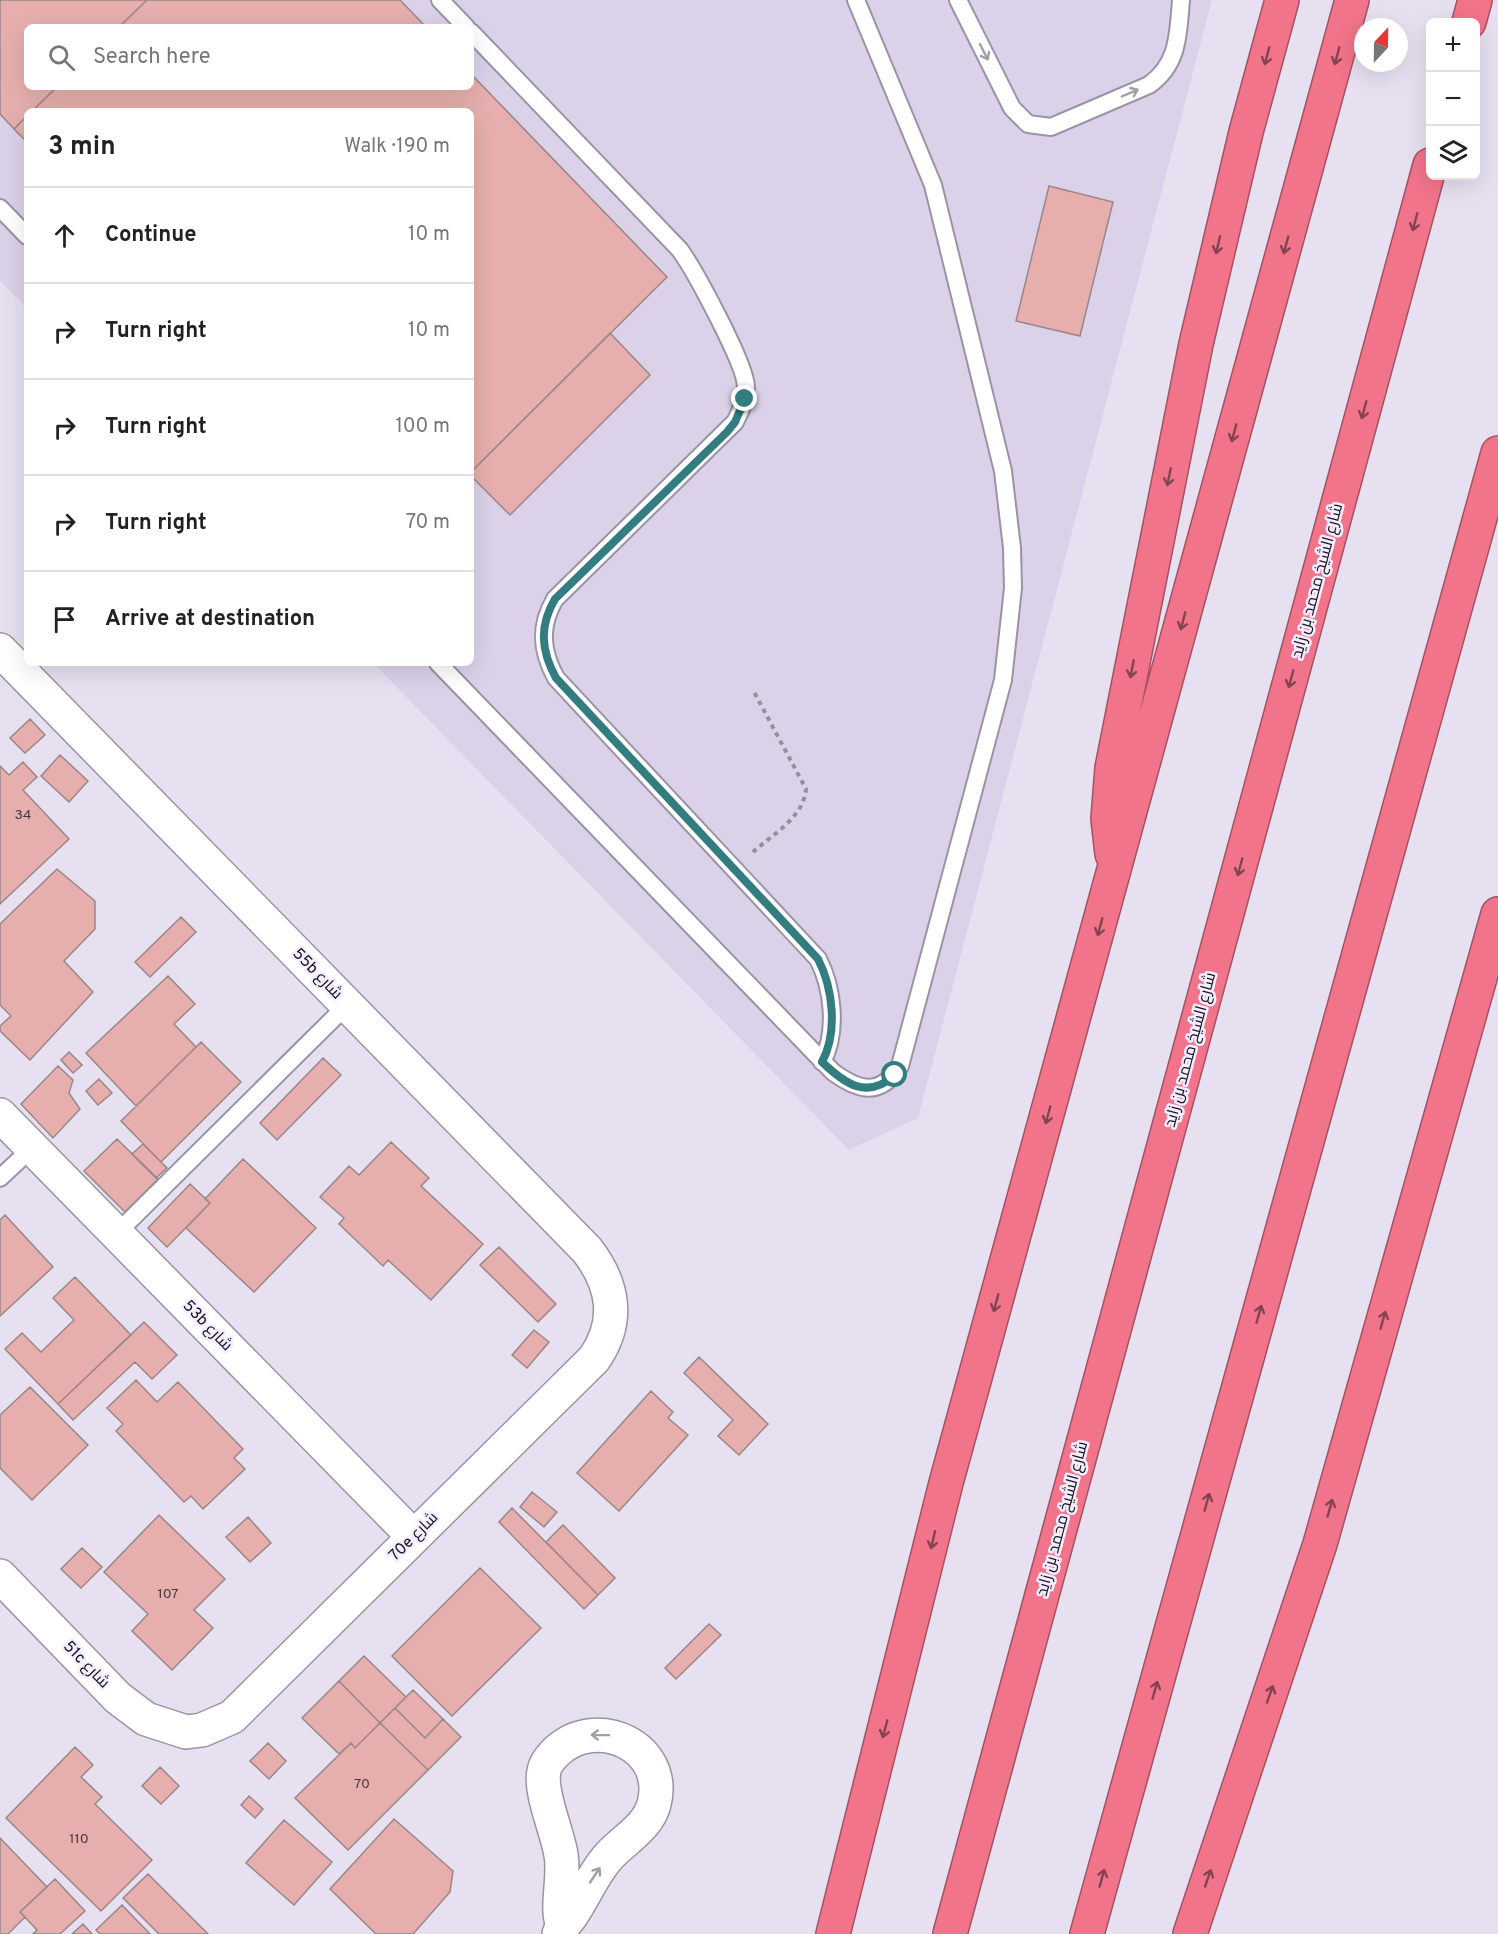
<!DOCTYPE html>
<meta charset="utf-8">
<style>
:root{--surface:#fff;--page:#f6f6f6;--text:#222;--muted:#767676;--line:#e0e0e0}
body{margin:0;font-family:Overpass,Cairo,sans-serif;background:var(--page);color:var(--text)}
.controls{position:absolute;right:18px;top:18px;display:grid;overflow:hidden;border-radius:9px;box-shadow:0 6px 24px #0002}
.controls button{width:54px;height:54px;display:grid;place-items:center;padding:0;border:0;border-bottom:2px solid var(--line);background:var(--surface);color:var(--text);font:30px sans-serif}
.compass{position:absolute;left:1354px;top:18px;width:54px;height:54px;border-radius:50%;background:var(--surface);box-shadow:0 6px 24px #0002;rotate:22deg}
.stop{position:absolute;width:18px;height:18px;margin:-14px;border:4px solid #337c80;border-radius:50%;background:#fff}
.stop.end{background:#337c80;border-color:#fff;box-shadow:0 2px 6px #0008}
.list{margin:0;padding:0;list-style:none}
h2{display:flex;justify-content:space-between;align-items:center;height:78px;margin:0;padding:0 24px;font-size:26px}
h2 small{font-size:20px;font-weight:400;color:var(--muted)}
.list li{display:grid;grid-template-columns:39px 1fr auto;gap:18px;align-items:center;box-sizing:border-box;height:96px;padding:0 24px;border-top:2px solid var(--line)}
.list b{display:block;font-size:22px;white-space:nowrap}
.list em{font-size:20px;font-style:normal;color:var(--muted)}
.icon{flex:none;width:33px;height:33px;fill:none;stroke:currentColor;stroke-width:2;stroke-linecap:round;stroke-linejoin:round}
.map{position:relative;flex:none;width:1498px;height:1934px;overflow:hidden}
.search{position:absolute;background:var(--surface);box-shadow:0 6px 24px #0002;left:24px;top:24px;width:450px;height:66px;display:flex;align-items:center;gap:15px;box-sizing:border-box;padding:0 21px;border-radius:9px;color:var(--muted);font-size:22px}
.panel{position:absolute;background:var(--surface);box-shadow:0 6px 24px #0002;left:24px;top:108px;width:450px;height:558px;border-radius:9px}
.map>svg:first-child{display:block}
.built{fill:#dbd2ea;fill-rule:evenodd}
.building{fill:#e6afad;stroke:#9a8686;stroke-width:1.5}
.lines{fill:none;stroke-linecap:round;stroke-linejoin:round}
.lane-casing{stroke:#9a93a4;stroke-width:20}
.street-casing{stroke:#9a93a4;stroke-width:36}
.highway-casing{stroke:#a45263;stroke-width:36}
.path{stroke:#938f9b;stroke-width:4;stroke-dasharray:4.5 4.5;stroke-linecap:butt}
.lane{stroke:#fff;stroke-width:16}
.street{stroke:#fff;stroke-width:33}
.highway{stroke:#f2748b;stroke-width:33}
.oneway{stroke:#a1a0a3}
.oneway2{stroke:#834352}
.route{stroke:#337c80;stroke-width:8}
.labels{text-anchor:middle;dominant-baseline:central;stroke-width:5;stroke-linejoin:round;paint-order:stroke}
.number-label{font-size:14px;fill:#48393d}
.street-label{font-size:16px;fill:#141218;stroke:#f4edff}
</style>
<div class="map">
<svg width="1498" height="1934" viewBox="0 0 1498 1934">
<rect width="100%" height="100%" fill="#e6e0f1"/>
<path class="built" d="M0,0H1212L918,1118L849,1150L373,663H471V111H27V308L0,281ZM27,27H471V87H27Z"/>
<path class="building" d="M0,0H147L119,27H27V87H57L32,111H27V116L14,129L0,114Z
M147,0H400L426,27H119Z
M471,74L667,277L471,472V111H32L57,87H471Z
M27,116V142L14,129Z
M1049,186L1113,202L1080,336L1016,321Z
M610,333L650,375L510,515L471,476V472Z
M30,719L45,735L25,753L10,738Z
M60,755L88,781L69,802L41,776Z
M23,762L37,777L23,790L69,839L0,904V766L9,775Z
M57,869L95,901V929L64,961L93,992L30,1060L0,1031V1026L11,1016L0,1005V924Z
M181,917L196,932L150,977L135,962Z
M168,976L195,1004L174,1024L196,1047L136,1106L86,1053Z
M201,1042L241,1082L161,1162L121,1121Z
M69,1052L82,1065L73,1073L61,1060Z
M323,1058L341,1075L277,1140L260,1123Z
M58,1066L73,1080L69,1093L80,1109L53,1138L21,1104Z
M99,1079L112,1093L98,1105L86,1091Z
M117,1139L158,1179L125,1212L84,1171Z
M391,1142L429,1178L421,1186L483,1244L431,1300L388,1260L383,1266L339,1224L344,1218L320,1197L349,1166L359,1175Z
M143,1144L167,1168L156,1178L132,1154Z
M243,1159L316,1228L254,1292L186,1228L210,1203L205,1199Z
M190,1184L210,1203L167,1247L148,1228Z
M5,1215L53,1267L0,1316V1220Z
M499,1247L556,1304L538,1322L480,1265Z
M75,1277L131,1335L58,1404L5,1349L22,1333L41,1352L74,1320L53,1298Z
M144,1322L177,1355L152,1379L135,1362L73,1420L58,1404Z
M534,1330L549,1342L527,1368L512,1355Z
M699,1357L768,1424L739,1455L718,1436L733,1420L684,1373Z
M136,1380L157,1402L178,1382L243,1449L234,1458L245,1469L203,1509L191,1496L184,1502L116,1431L123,1424L107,1408Z
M30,1387L88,1445L32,1500L0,1468V1415Z
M651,1391L673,1412L668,1418L688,1435L619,1511L577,1473Z
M532,1492L557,1512L544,1527L520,1507Z
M512,1508L598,1595L584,1609L499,1522Z
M159,1515L225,1579L194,1610L213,1628L172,1670L132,1631L148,1614L104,1572Z
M248,1517L271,1543L250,1562L226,1537Z
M563,1525L615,1578L598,1595L546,1542Z
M82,1548L102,1567L81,1588L61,1569Z
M480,1568L541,1628L452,1716L392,1656Z
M709,1624L721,1635L676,1679L665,1668Z
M364,1656L406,1697L380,1723L339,1681Z
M339,1681L380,1723L355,1748L351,1743L339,1754L302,1718Z
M413,1690L443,1719L425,1738L395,1708Z
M395,1708L425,1738L443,1719L461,1737L428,1770L380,1723Z
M380,1723L428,1770L348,1850L295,1798L351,1743L355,1748Z
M268,1743L286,1761L269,1779L250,1761Z
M75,1747L93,1765L81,1777L102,1797L95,1804L152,1860L101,1911L6,1818Z
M160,1767L179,1786L161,1804L142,1786Z
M249,1796L263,1809L255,1818L241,1805Z
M394,1819L453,1871L450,1892L413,1934H376L330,1889Z
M284,1820L332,1862L294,1905L246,1863Z
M0,1838L47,1887L20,1912L25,1917L8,1934H0Z
M148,1874L208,1934H159L123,1898Z
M55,1879L85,1911L60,1934H33L37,1930L20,1912Z
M122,1905L150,1934H100L96,1930Z
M83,1924L92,1934H72Z"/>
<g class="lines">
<defs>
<path id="lane" d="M440,0L466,27
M958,0L1012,108L1028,124L1051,127L1149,85C1179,64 1178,34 1181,0
M471,32L680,250C695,271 746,365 746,387C746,400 741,411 735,422L555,599C539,626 541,651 556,678L818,959C833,988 838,1032 822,1062
M0,208L27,236
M438,663L833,1072C859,1091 880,1097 900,1066L1003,680L1013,588L1012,548L1003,471L933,185L856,0
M0,1178L32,1148
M116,1234L347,1005"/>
<path id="street" d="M0,650L587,1250C614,1285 620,1322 594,1359L232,1717L202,1730L186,1732L146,1719L118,1698L0,1576
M0,1115L414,1537
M559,1934C562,1925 566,1923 571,1916C585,1896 593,1873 610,1855C625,1839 648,1827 654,1804C669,1747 597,1713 556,1752C551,1757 545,1764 544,1771C539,1792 558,1833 561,1855C565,1876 556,1906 562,1923"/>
<path id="highway" d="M1469,22L1475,0
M1112,854L1108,819L1112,768L1196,344L1246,132L1282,0
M833,1934L946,1483L1352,0
M950,1934L1430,165
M1087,1934L1498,453
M1190,1934L1320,1544L1498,914"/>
</defs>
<use href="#lane" class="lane-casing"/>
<use href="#street" class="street-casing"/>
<use href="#highway" class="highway-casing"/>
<path class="path" d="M753,852C772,835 804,817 806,789L753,690"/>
<use href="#lane" class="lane"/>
<use href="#street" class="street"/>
<use href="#highway" class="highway"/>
</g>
<defs><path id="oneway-shaft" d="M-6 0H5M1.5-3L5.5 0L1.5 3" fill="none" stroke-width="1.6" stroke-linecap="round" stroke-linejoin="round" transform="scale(1.5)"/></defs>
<g class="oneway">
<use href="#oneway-shaft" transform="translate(984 52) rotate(63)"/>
<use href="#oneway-shaft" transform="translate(1130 93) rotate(-23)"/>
<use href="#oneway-shaft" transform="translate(600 1735) rotate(-179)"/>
<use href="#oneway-shaft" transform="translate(595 1875) rotate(-56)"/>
</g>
<g class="oneway2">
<use href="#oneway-shaft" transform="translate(1267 56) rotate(105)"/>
<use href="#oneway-shaft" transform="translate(1337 56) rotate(105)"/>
<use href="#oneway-shaft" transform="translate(1415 222) rotate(105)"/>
<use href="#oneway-shaft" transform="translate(1218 245) rotate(103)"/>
<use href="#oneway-shaft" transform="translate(1286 245) rotate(105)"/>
<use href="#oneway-shaft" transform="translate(1364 410) rotate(105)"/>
<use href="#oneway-shaft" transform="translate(1234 433) rotate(105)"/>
<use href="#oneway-shaft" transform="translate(1169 477) rotate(101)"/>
<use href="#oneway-shaft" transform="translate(1183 621) rotate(105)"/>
<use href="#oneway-shaft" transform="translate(1132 669) rotate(101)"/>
<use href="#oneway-shaft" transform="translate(1291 679) rotate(105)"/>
<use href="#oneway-shaft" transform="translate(1240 867) rotate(105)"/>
<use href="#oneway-shaft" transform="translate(1100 927) rotate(105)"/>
<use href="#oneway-shaft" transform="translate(1048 1115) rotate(105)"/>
<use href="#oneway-shaft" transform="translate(996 1303) rotate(105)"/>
<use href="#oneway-shaft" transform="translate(1259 1314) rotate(-74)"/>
<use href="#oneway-shaft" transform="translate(1383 1320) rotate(-74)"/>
<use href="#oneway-shaft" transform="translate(1207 1502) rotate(-74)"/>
<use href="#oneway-shaft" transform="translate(1330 1508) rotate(-74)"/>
<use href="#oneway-shaft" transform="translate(933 1540) rotate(103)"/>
<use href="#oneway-shaft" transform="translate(1155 1690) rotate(-74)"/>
<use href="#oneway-shaft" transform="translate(1270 1694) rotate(-71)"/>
<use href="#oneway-shaft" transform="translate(885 1729) rotate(105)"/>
<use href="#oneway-shaft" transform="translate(1102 1878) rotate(-74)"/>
<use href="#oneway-shaft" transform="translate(1208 1878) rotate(-71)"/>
</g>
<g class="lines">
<path class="route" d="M745,399L735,422L727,432L555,599C539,626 541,651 556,678L818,959C833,988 838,1032 822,1062C845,1084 867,1100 895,1075"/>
</g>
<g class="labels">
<g class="number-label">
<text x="23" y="815">34</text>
<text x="168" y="1594">107</text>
<text x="362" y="1784">70</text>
<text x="79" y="1839">110</text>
</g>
<g class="street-label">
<text transform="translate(1318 581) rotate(-75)">شارع الشيخ محمد بن زايد</text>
<text transform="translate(317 974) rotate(46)">55b شارع</text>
<text transform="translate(1191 1050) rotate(-75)">شارع الشيخ محمد بن زايد</text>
<text transform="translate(207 1326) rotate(46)">53b شارع</text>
<text transform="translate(1063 1519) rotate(-75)">شارع الشيخ محمد بن زايد</text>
<text transform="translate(414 1537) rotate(-45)">70e شارع</text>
<text transform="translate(86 1665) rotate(46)">51c شارع</text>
</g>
</g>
</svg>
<div class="controls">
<button>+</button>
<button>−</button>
<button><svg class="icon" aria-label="layers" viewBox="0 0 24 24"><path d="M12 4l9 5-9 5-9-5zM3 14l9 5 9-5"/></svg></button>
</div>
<svg class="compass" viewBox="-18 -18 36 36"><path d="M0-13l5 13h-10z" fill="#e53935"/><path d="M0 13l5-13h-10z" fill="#767676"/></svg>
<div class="stop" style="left:895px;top:1075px"></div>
<div class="stop end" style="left:745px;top:399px"></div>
<div class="search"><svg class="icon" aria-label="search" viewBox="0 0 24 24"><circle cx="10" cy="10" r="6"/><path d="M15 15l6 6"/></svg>Search here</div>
<section class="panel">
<h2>3 min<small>Walk · 190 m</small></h2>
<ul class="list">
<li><svg class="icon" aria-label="ahead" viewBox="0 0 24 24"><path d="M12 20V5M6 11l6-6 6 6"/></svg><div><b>Continue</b></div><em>10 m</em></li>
<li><svg class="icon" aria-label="right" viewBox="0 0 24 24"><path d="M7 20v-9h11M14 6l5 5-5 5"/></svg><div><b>Turn right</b></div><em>10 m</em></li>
<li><svg class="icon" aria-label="right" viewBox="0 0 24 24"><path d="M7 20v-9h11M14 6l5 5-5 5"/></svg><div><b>Turn right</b></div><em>100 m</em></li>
<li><svg class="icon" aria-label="right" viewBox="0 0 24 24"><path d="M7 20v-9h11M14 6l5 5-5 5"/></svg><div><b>Turn right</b></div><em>70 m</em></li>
<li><svg class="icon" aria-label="arrive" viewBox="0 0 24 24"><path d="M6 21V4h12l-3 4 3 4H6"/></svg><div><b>Arrive at destination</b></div></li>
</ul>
</section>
</div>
